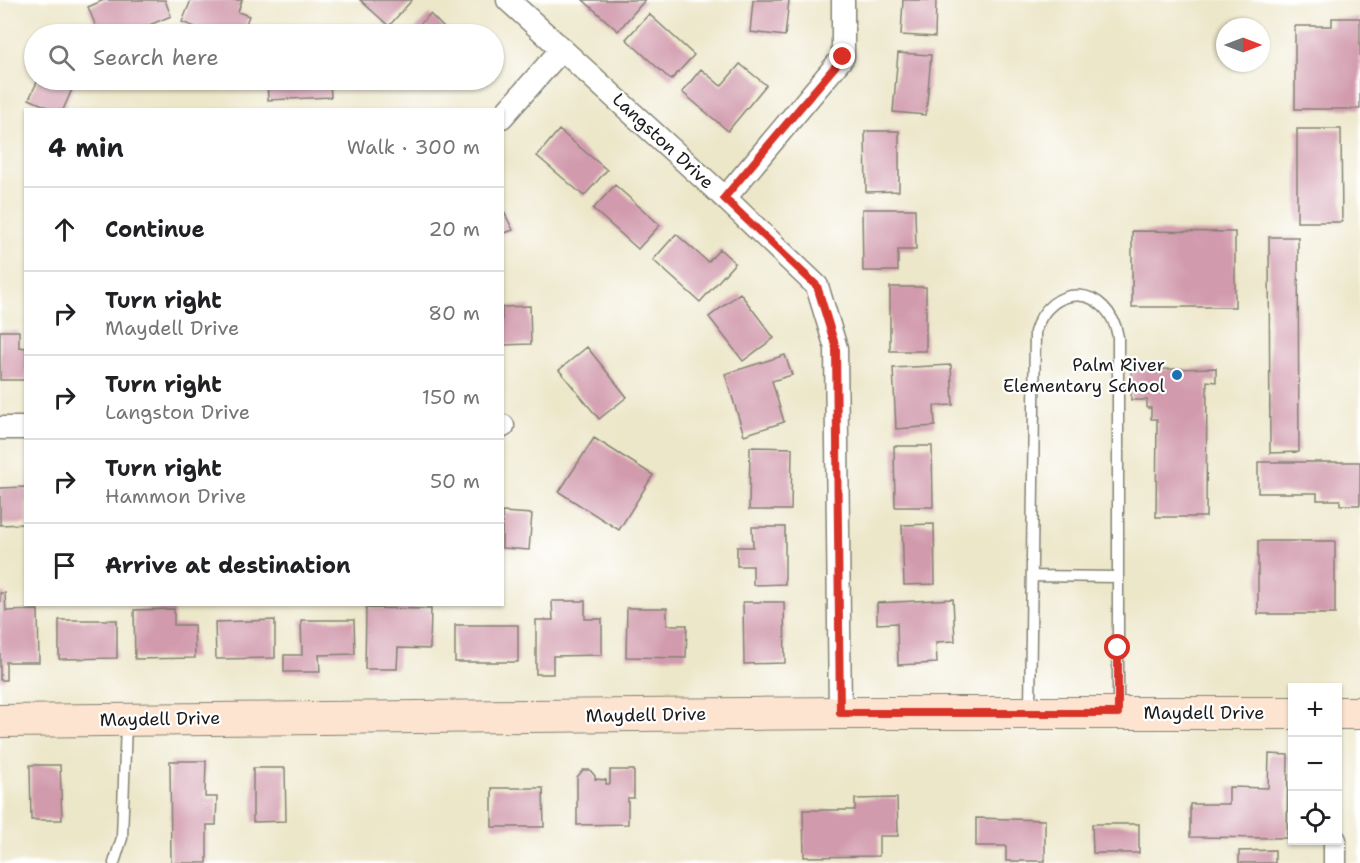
<!DOCTYPE html>
<meta charset="utf-8">
<style>
:root{--surface:#fff;--page:#f6f6f6;--text:#202124;--muted:#757577;--line:#e0e0e0}
body{margin:0;font-family:"Shantell Sans",sans-serif;background:var(--page);color:var(--text)}
.controls{position:absolute;right:18px;bottom:18px;display:grid;overflow:hidden;border-radius:0px;box-shadow:0 2px 4px #0004}
.controls button{width:54px;height:54px;display:grid;place-items:center;padding:0;border:0;border-bottom:2px solid var(--line);background:var(--surface);color:var(--text);font:30px sans-serif}
.compass{position:absolute;left:1216px;top:18px;width:54px;height:54px;border-radius:50%;background:var(--surface);box-shadow:0 2px 4px #0004;rotate:90deg}
.stop{position:absolute;width:18px;height:18px;margin:-14px;border:4px solid #d93025;border-radius:50%;background:#fff}
.stop.end{background:#d93025;border-color:#fff;box-shadow:0 2px 6px #0008}
.list{margin:0;padding:0;list-style:none}
h2{display:flex;justify-content:space-between;align-items:center;height:78px;margin:0;padding:0 24px;font-size:26px}
h2 small{font-size:20px;font-weight:400;color:var(--muted)}
.list li{display:grid;grid-template-columns:39px 1fr auto;gap:18px;align-items:center;box-sizing:border-box;height:84px;padding:0 24px;border-top:2px solid var(--line)}
.list b{display:block;font-size:22px;white-space:nowrap}
.list p{margin:0;font-size:20px;white-space:nowrap;color:var(--muted)}
.list em{font-size:20px;font-style:normal;color:var(--muted)}
.icon{flex:none;width:33px;height:33px;fill:none;stroke:currentColor;stroke-width:2;stroke-linecap:round;stroke-linejoin:round}
.map{position:relative;flex:none;width:1360px;height:863px;overflow:hidden}
.search{position:absolute;background:var(--surface);box-shadow:0 2px 4px #0004;left:24px;top:24px;width:480px;height:66px;display:flex;align-items:center;gap:15px;box-sizing:border-box;padding:0 21px;border-radius:33px;color:var(--muted);font-size:22px}
.panel{position:absolute;background:var(--surface);box-shadow:0 2px 4px #0004;left:24px;top:108px;width:480px;height:498px;border-radius:0px}
.map>svg:first-child{display:block}
.building{fill:#d29bad}
.lines{fill:none;stroke-linecap:round;stroke-linejoin:round}
.lane-casing{stroke:#848273;stroke-width:13}
.street-casing{stroke:#848273;stroke-width:25}
.secondary-casing{stroke:#848273;stroke-width:34}
.lane{stroke:#fff;stroke-width:10}
.street{stroke:#fff;stroke-width:22}
.secondary{stroke:#fde4d0;stroke-width:32}
.route{stroke:#d93025;stroke-width:8}
.poi-dot{fill:#1f6fb2;stroke:#fff;stroke-width:2}
.labels{text-anchor:middle;dominant-baseline:central;stroke-width:4.5;stroke-linejoin:round;paint-order:stroke}
.street-label{font-size:18px;fill:#1c1c1c;stroke:#fff}
.poi-label{font-size:18px;fill:#1c1c1c;stroke:#fff;text-anchor:end}
</style>
<div class="map">
<svg width="1360" height="863" viewBox="0 0 1360 863">
<rect width="100%" height="100%" fill="#fff"/>
<filter id="ink" filterUnits="userSpaceOnUse"><feTurbulence type="fractalNoise" baseFrequency=".0167" numOctaves="2"/><feDisplacementMap in="SourceGraphic" scale="12" xChannelSelector="R" yChannelSelector="G"/><feConvolveMatrix kernelMatrix="1 2 1 2 8 2 1 2 1" color-interpolation-filters="sRGB"/></filter>
<filter id="wash" filterUnits="userSpaceOnUse"><feTurbulence type="fractalNoise" baseFrequency=".008" numOctaves="4" result="noise"/><feDisplacementMap in="SourceGraphic" scale="24" xChannelSelector="R" yChannelSelector="G"/><feGaussianBlur stdDeviation="1.35" result="paint"/><feColorMatrix in="noise" values="0 0 0 0 0 0 0 0 0 0 0 0 0 0 0 0 0 1.4 0 .05"/><feComposite in="paint" operator="in"/></filter>
<g filter="url(#wash)">
<rect width="100%" height="100%" fill="#ede7ca"/>
<g id="blocks">
<path class="building" d="M104,0H165L171,16L128,34H99L88,7Z
M191,0H242L238,12L249,16L242,34H213L182,22Z
M360,0H412L389,26Z
M583,0H645L618,31Z
M753,0H789L785,36L750,32Z
M903,0H936L935,37L901,35Z
M430,14L450,34H410Z
M649,14L694,55L671,80L626,39Z
M1332,18H1360V109H1295V26H1332Z
M898,53L931,55L926,115L893,112Z
M740,64L766,85L728,131L682,92L701,69L721,86Z
M38,80H76L63,110H54L29,99Z
M267,80H330L331,97L268,100Z
M1297,129H1341L1342,222H1297Z
M559,130L607,170L584,196L537,156Z
M865,131H899V191L866,192Z
M615,185L660,225L638,249L593,209Z
M502,208L513,230L502,234Z
M862,209H915L916,250H898V271H863Z
M1132,231L1235,232V307H1132Z
M676,234L708,262L720,249L735,263L700,302L653,260Z
M1269,237H1298L1299,452L1270,453Z
M890,287H926V351H890Z
M740,293L774,338L743,361L709,317Z
M530,306L531,344L502,345V307Z
M0,331H19V347L26,348V380H0Z
M587,347L627,397L599,419L559,370Z
M785,355L792,375L772,381L784,422L744,435L725,374Z
M951,365L953,405L934,406L935,426L896,429L893,368Z
M1216,368V382L1207,381L1206,517H1156L1157,419H1151V408H1147V400H1131L1132,370Z
M594,438L653,475L619,530L559,492Z
M894,446H932L933,507H895Z
M750,447L792,448L791,510H749Z
M1258,462H1360V505H1340V500H1317V493H1258Z
M26,487V524L0,525V488Z
M502,512L532,514L529,550L502,548Z
M934,524L935,584L904,585L902,525Z
M752,527H785V584L753,585V566H737V547H753Z
M1258,541H1335V614H1258Z
M0,593H5L6,611L38,610L39,662H6V680H0Z
M953,599L955,641L936,642L937,663L898,665L897,623L877,624V603Z
M552,601H585V619H602V655L553,656V674H536V620H553Z
M743,602H784L785,663L744,664Z
M366,608L431,609L430,649L398,648L397,669H365Z
M627,608H667V625H687L686,658L626,657Z
M174,609V625H194L195,658L135,659L134,610Z
M59,620H117V658L59,659Z
M275,620V658L216,659L215,622Z
M301,620H354L355,654L319,655L320,672H284V655H302Z
M455,625H518V662H455Z
M1269,754L1288,755L1287,838L1190,837V804H1229V787L1268,788Z
M170,761H206L205,797H217L216,825H207V863H171Z
M30,765H60L62,820H31Z
M253,768H285L286,821L253,822Z
M583,770H590L595,776V779L606,780V784H610V770H634V798H628V824L577,825V777Z
M492,788H543L544,827H492Z
M897,798L898,836H879V856L804,857L803,810H855V799Z
M976,818L1045,820V861H1006V846H976Z
M1092,824H1139V853H1093Z
M1275,850V863H1239V851Z"/>
</g>
</g>
<g filter="url(#ink)">
<use href="#blocks" fill-opacity="0" stroke="#848273" stroke-width="1.5"/>
<g class="lines">
<defs>
<path id="lane" d="M1032,576L1118,577
M1030,709L1035,332C1050,281 1109,284 1118,337V710
M114,863L122,838L126,723"/>
<path id="street" d="M508,0L725,198L817,286L836,348L840,713
M502,117L562,49
M725,198L843,57V0
M502,426H503
M0,428H26
M1335,840V863"/>
<path id="secondary" d="M1338,713H1360
M0,721L840,713H1292"/>
</defs>
<use href="#lane" class="lane-casing"/>
<use href="#street" class="street-casing"/>
<use href="#secondary" class="secondary-casing"/>
<use href="#lane" class="lane"/>
<use href="#street" class="street"/>
<use href="#secondary" class="secondary"/>
</g>
</g>
<g class="lines" filter="url(#ink)">
<path class="route" d="M843,57L724,198L817,286L836,348L840,713H1118V648"/>
</g>
<circle class="poi-dot" cx="1177" cy="375" r="6"/>
<g class="labels">
<g class="street-label">
<text transform="translate(663 141) rotate(43)">Langston Drive</text>
<text x="1204" y="713">Maydell Drive</text>
<text transform="translate(646 715) rotate(-1)">Maydell Drive</text>
<text transform="translate(160 719) rotate(-1)">Maydell Drive</text>
</g>
<g class="poi-label">
<text x="1165" y="365">Palm River<tspan x="1165" dy="21">Elementary School</tspan></text>
</g>
</g>
</svg>
<div class="controls">
<button>+</button>
<button>−</button>
<button><svg class="icon" aria-label="locate" viewBox="0 0 24 24"><circle cx="12" cy="12" r="6"/><path d="M12 2v4M12 18v4M2 12h4M18 12h4"/></svg></button>
</div>
<svg class="compass" viewBox="-18 -18 36 36"><path d="M0-13l5 13h-10z" fill="#e53935"/><path d="M0 13l5-13h-10z" fill="#757577"/></svg>
<div class="stop" style="left:1118px;top:648px"></div>
<div class="stop end" style="left:843px;top:57px"></div>
<div class="search"><svg class="icon" aria-label="search" viewBox="0 0 24 24"><circle cx="10" cy="10" r="6"/><path d="M15 15l6 6"/></svg>Search here</div>
<section class="panel">
<h2>4 min<small>Walk · 300 m</small></h2>
<ul class="list">
<li><svg class="icon" aria-label="ahead" viewBox="0 0 24 24"><path d="M12 20V5M6 11l6-6 6 6"/></svg><div><b>Continue</b></div><em>20 m</em></li>
<li><svg class="icon" aria-label="right" viewBox="0 0 24 24"><path d="M7 20v-9h11M14 6l5 5-5 5"/></svg><div><b>Turn right</b><p>Maydell Drive</p></div><em>80 m</em></li>
<li><svg class="icon" aria-label="right" viewBox="0 0 24 24"><path d="M7 20v-9h11M14 6l5 5-5 5"/></svg><div><b>Turn right</b><p>Langston Drive</p></div><em>150 m</em></li>
<li><svg class="icon" aria-label="right" viewBox="0 0 24 24"><path d="M7 20v-9h11M14 6l5 5-5 5"/></svg><div><b>Turn right</b><p>Hammon Drive</p></div><em>50 m</em></li>
<li><svg class="icon" aria-label="arrive" viewBox="0 0 24 24"><path d="M6 21V4h12l-3 4 3 4H6"/></svg><div><b>Arrive at destination</b></div></li>
</ul>
</section>
</div>
